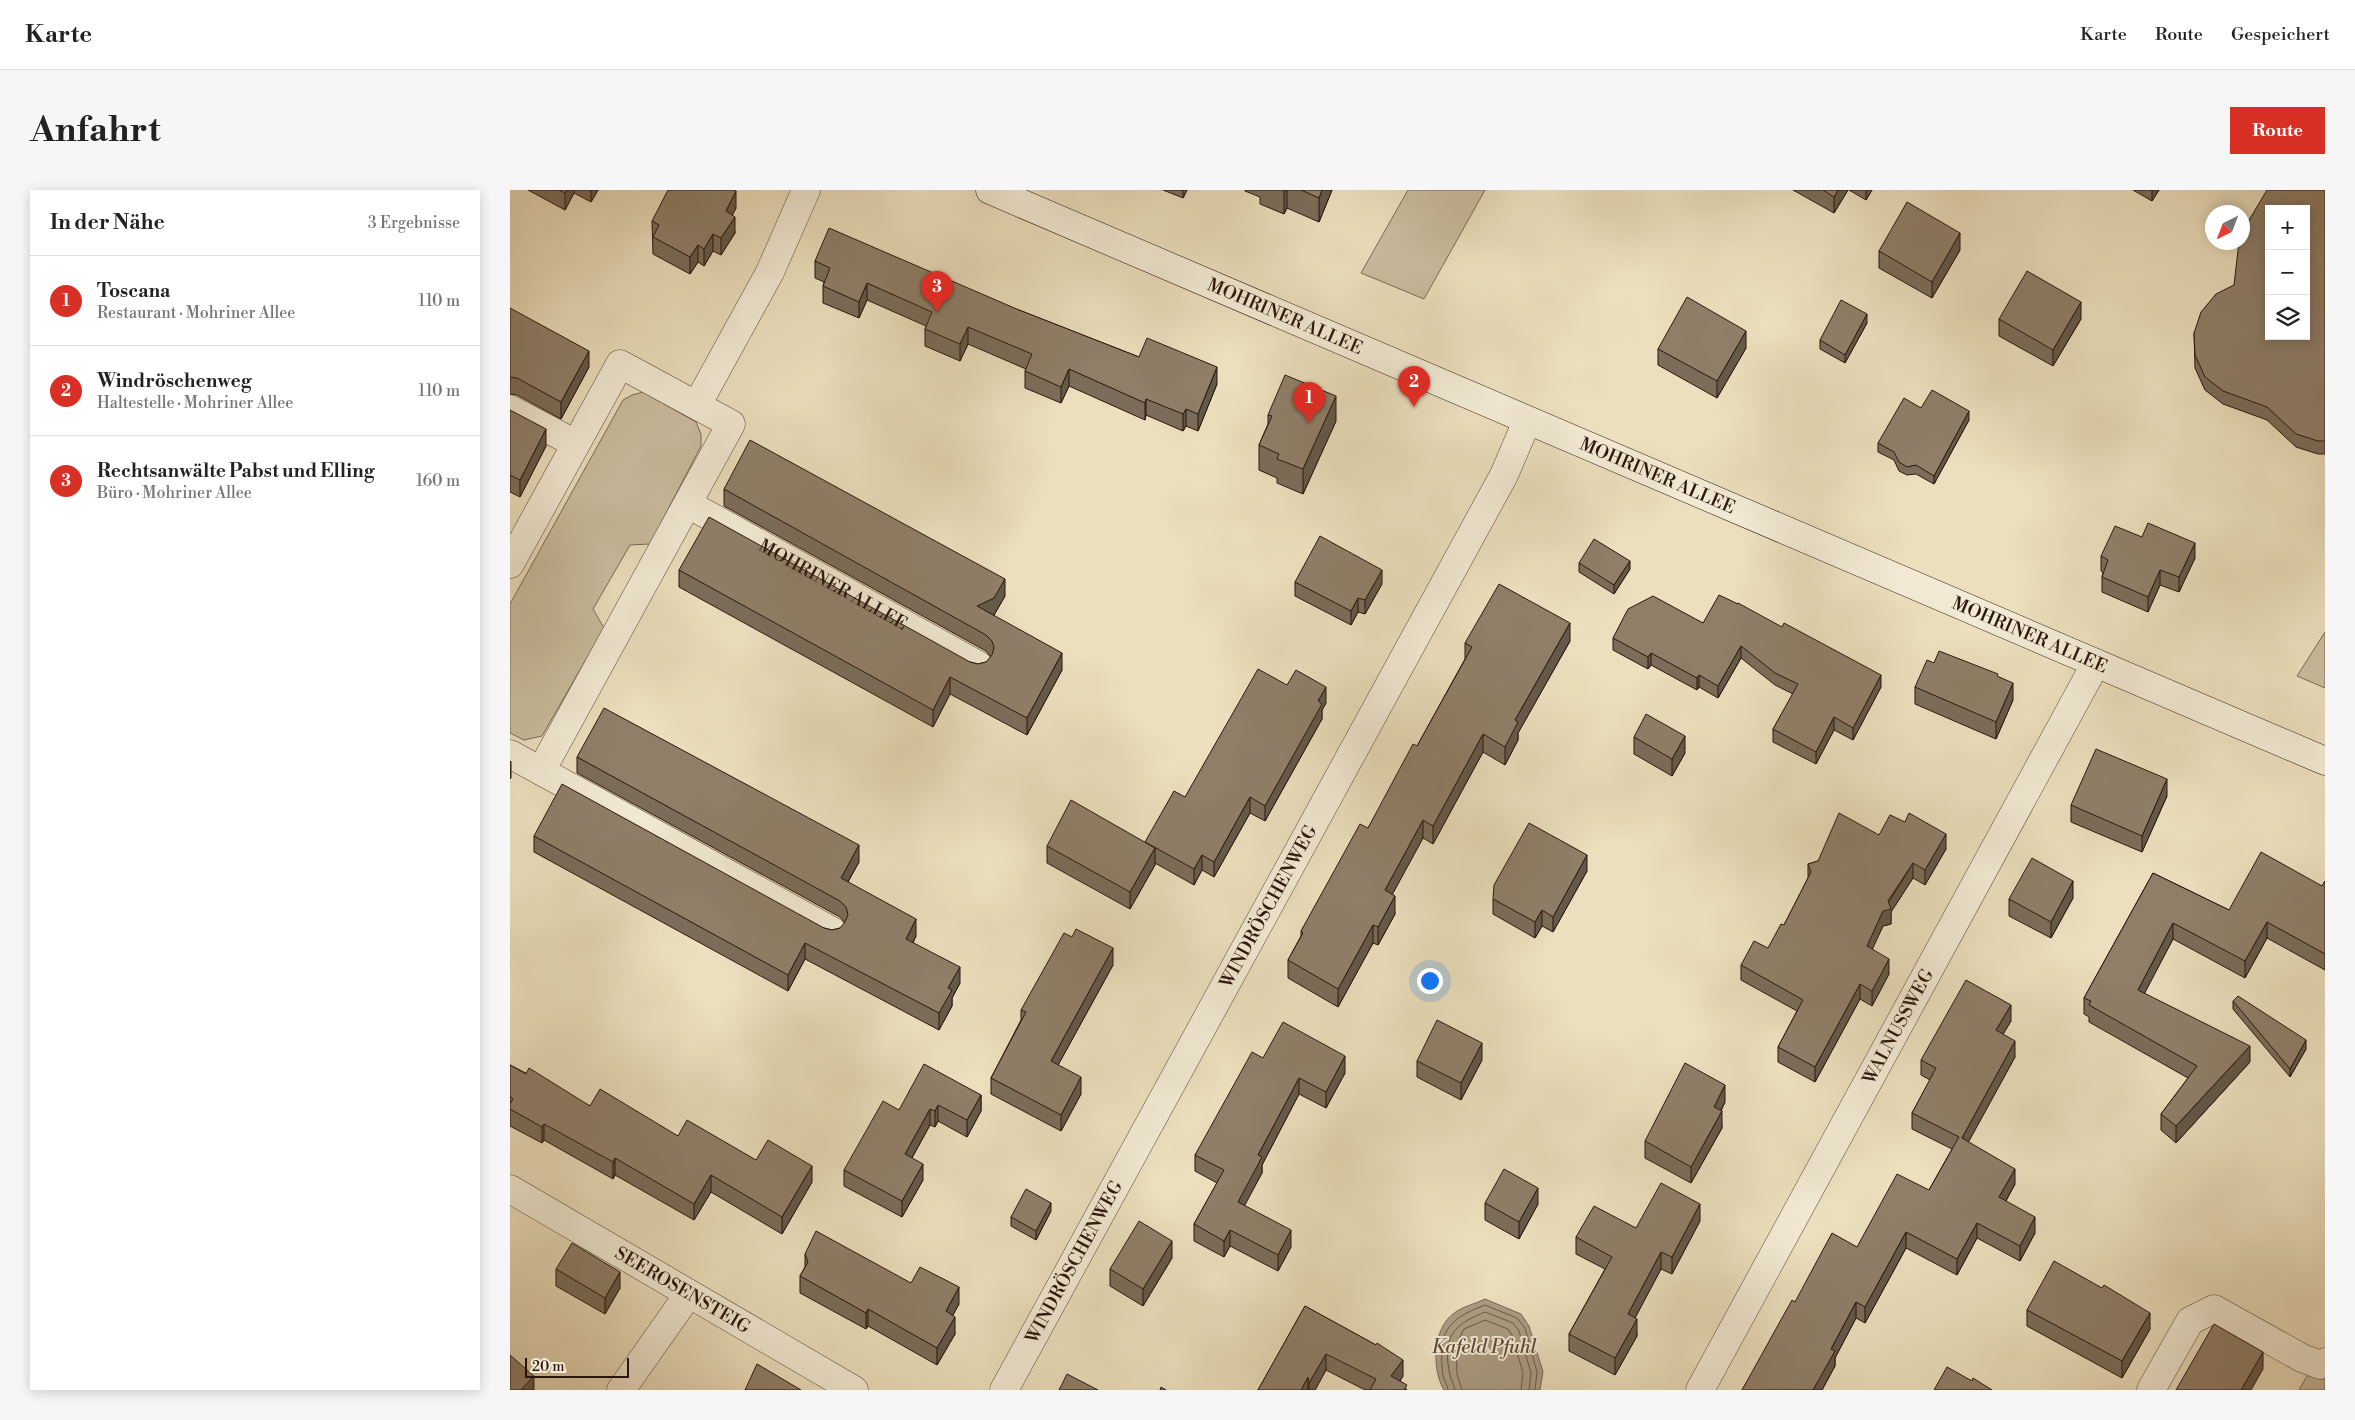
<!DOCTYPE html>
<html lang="de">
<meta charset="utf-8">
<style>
:root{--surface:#fff;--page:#f6f6f6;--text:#222;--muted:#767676;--line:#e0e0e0;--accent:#d93025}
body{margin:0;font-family:"Libre Bodoni",serif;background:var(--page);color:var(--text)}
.controls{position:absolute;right:15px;top:15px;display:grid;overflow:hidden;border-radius:0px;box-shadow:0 2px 12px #0003}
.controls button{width:45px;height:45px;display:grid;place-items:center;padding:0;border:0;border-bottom:1px solid var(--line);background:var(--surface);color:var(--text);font:25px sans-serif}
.compass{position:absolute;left:1695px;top:15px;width:45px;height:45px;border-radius:50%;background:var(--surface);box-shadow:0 2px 12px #0003;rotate:222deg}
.scale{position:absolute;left:15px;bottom:12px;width:104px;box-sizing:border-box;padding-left:5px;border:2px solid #2b160d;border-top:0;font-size:14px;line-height:18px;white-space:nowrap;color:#2b160d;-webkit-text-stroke:4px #f2ead4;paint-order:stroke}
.you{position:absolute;left:919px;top:790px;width:18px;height:18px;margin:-12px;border:4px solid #fff;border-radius:50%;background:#1a73e8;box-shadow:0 0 0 8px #1a73e833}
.badge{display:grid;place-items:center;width:32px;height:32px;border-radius:50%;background:var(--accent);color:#fff;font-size:16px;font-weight:700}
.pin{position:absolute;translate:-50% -41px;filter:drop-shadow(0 1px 2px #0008)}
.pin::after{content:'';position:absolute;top:26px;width:18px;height:15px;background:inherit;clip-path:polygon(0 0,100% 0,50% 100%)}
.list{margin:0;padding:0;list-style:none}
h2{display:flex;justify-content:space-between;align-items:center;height:65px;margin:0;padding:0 20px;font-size:21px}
h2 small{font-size:16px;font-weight:400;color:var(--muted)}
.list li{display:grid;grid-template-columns:32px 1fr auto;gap:15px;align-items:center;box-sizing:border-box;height:90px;padding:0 20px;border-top:1px solid var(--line)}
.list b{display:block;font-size:19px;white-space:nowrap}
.list p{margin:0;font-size:16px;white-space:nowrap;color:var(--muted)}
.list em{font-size:16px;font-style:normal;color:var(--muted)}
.icon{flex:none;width:28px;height:28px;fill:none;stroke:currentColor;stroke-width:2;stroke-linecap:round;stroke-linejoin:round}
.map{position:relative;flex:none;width:1815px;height:1200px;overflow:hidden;border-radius:0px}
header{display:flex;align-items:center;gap:30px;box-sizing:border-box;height:70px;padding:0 25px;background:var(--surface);border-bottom:1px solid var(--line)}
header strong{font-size:24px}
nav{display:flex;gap:28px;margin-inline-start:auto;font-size:18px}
.intro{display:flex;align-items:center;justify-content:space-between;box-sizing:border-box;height:120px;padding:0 30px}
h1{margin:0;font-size:35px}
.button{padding:12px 22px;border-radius:0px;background:var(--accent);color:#fff;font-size:18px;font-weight:700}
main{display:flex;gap:30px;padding:0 30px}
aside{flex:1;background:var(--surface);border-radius:0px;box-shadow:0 2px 12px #0003}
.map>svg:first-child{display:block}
.green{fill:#cabd9f;stroke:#7a6a56}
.water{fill:#aa9b81;stroke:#776653}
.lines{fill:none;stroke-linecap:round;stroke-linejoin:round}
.shore{stroke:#6a5847;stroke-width:1}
.minor-casing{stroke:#5b4839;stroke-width:29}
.secondary-casing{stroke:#2b160d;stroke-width:29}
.minor{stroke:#f2ead4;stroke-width:28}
.secondary{stroke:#f2ead4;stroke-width:28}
.wall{fill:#7b6d5a;stroke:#2b160d}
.shaded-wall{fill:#64594a;stroke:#2b160d}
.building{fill:#8f7f69;stroke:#2b160d;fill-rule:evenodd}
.labels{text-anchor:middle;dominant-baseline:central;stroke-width:4;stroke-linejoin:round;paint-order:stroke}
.street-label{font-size:18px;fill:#2b160d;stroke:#f2ead4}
.water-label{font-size:19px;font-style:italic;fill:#5e4b3b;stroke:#f2ead4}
</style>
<header>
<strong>Karte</strong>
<nav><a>Karte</a><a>Route</a><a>Gespeichert</a></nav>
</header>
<div class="intro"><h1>Anfahrt</h1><a class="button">Route</a></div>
<main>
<aside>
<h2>In der Nähe<small>3 Ergebnisse</small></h2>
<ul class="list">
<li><span class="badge">1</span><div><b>Toscana</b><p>Restaurant · Mohriner Allee</p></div><em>110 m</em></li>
<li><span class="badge">2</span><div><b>Windröschenweg</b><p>Haltestelle · Mohriner Allee</p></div><em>110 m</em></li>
<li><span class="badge">3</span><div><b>Rechtsanwälte Pabst und Elling</b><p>Büro · Mohriner Allee</p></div><em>160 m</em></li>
</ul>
</aside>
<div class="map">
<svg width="1815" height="1200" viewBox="0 0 1815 1200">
<rect width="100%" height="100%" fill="#ebdfbd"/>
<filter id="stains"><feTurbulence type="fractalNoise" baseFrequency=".004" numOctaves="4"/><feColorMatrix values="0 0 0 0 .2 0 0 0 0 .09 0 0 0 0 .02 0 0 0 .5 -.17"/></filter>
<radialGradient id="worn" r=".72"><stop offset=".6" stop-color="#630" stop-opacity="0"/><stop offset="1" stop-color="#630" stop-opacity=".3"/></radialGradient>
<path class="green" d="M898,0H975L914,109L851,83Z
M133,202L186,232L191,244V256L140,354L120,355L83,419L94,438L32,546L14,550L0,543V414L113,210L122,205Z
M1815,442V498L1787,486Z
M1815,1182V1200H1789L1797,1186Z"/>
<path class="water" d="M975,1109L1011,1124L1019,1136L1033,1182L1030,1200H934C922,1180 922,1140 943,1124C951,1117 965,1114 975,1109Z"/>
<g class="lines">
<path class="shore" d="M938,1200C938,1195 934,1191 933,1186C928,1143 935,1130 975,1115L1007,1128L1015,1138L1027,1182L1025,1200
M945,1200C944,1194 941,1191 940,1185C932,1148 942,1135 975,1122L1003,1133L1009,1141L1021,1183L1019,1200
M952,1200L947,1184L946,1155L954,1139L975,1130L998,1139L1002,1145L1013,1183L1011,1200"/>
<defs>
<g id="minor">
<path d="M187,215L260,82L296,0"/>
<path d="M0,219L66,254"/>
<path id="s1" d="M178,314L468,475"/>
<path d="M0,374L110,174L221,234L31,581L0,564"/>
<path d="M31,581L322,741"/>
<path id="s2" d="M0,999L344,1200"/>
<path d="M111,1200L178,1105"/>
<path id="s3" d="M494,1200L994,285L1017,231"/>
<path id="s4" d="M1190,1200L1586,473"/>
<path d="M1641,1200L1680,1131L1704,1119L1792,1168L1810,1175L1815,1172"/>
</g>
<g id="secondary">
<path id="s5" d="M480,0L1815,571"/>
</g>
</defs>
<use href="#minor" class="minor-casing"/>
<use href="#secondary" class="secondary-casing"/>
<use href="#minor" class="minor"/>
<use href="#secondary" class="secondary"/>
</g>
<path class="wall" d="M18,0H88L81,12L64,3L55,20Z
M653,0H677L673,8Z
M735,0H822L809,32L777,18L774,24L750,14V7L735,1Z
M1283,0H1338L1324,23Z
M1339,0H1362L1356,10Z
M1623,0H1649L1642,11Z
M1815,0V264H1808L1786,257L1757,230L1713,214L1695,200L1685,178L1684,143L1724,95Z
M226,18L222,25L225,43L211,65L203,61L194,76L188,72L180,84L143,64L142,31Z
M1450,60L1422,108L1369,78V61Z
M305,71L509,120L629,167L707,194L688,241L676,236L673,241L636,225L635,230L559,196L551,213L515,198V181L516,179L458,154L450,171L415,156V139L416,136L357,110L349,128L313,113V96L314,92L305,88Z
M0,118L79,177L51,229L7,205L0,204Z
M1489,129H1571L1543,176L1489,146Z
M1357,133L1335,173L1310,159V150Z
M1236,158L1207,208L1148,175V159Z
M1411,218L1459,230L1424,294L1406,284L1397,285L1389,281L1384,270L1368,262V253Z
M0,220L36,256L10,307L0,302Z
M758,225L826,231L793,304L767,293V288L749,280V255L758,234Z
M214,299L495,406L484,425H483L552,480L517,545L440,504L423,537L169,397V380L460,472L468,474L476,472L481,467L476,461L214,316Z
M1632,347L1685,368L1669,402L1650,395L1638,422L1592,402V387L1593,382L1591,381V366Z
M1069,373L1120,379L1104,404L1069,382Z
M785,392L872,394L855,424L848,422L841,435L785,406Z
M1193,433L1371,497L1343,550L1324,540L1306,574L1263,552V539L1283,504L1265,495L1231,468L1208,508L1189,497L1187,500L1141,475L1138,479L1103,460V448Z
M1060,451L1008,543V550L995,575L973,562L923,654L913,648L882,704L885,724L868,755L863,753L828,817L778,788V770L791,746V741L858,638L907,556L955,469V453Z
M1424,473L1488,487L1503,510L1486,549L1405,514V497Z
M777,495L816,513L812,520V529L755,631L740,623L704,687L692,680L684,695L645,673V675L620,719L537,673V656L635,653L675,607Z
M1124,547L1175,563L1162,586L1124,564Z
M67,567L349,672L338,692L406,746L403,753L450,793L442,808V816L429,840L295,769L278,801L24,662V646L314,738L322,740L330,738L335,733L330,727L67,583Z
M1657,606L1632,662L1561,632V615Z
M1369,645L1436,659L1415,695L1403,688L1381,722V734L1373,736L1362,759L1379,784L1362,816L1350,809L1305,892L1268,872V857L1287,821L1231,790V775L1258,758L1274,735L1298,688V674L1308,671Z
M1077,681L1043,742L1032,736L1025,748L983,724V709Z
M1643,683L1719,720L1812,696L1815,691V780L1757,748L1735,788L1663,749L1634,803L1740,872L1666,953L1651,940V924L1678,888L1579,832V827L1574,824V808Z
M1563,708L1541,748L1499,726V709Z
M603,775L548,875L571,904L551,941L481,904V888L511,830V820Z
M1723,811L1796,859L1780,887L1723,819Z
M1501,831L1493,844L1505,867L1458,952L1505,994L1496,1011L1525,1043L1510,1071L1467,1048L1447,1085L1396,1058L1355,1133L1346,1128L1325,1168V1176L1312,1200H1232L1285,1112L1347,1057L1419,1000L1442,959L1402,939V923L1420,890L1411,885V870Z
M753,868L835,883L816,918L789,904L752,975V983L734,1015L781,1057L768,1081L720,1056L714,1067L684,1051V1034L707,993L685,981V965Z
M972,870L951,910L907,887V871Z
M0,875L80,916L168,946L246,970L302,992L272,1044L201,1002L184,1030L105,985L103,989L34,950L32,953L0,936Z
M471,905V921L457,947L428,931L425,937L420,935L402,968L413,990L392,1027L334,996V980L389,920Z
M1215,912L1211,921L1212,938L1181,993L1135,968V951Z
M975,1013L1028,1014L1009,1049L975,1030Z
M541,1021L526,1050L501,1036V1027Z
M1190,1031L1162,1084L1151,1079L1125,1128L1127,1146L1105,1185L1059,1161V1144L1095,1079L1066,1064V1047L1126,1038Z
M295,1064L449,1114L442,1126L445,1144L427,1175L358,1136L356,1139L290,1103V1086L295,1077Z
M662,1068L633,1116L600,1096V1079Z
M46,1079L110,1098L95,1124L46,1096Z
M1592,1098L1640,1139L1612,1188L1517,1136V1120Z
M795,1116L866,1155L893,1186L890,1191L897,1200H855L816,1180L805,1200H748Z"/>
<path class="shaded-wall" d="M57,0H64V3L55,20V3Z
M81,0H88L81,12Z
M673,0H677L673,8Z
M774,0H777V18L774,24Z
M812,0H822L809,32V8Z
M1328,0H1338L1324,23V7Z
M1356,0H1362L1356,10Z
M1642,0H1649L1642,11Z
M226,1V18L216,38V21Z
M225,27V43L211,65V48Z
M1450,43V60L1422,108V92Z
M203,44V61L194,76V59Z
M188,55V72L180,84V67Z
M357,93V110L349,128V112Z
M1571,112V129L1543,176V160Z
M1357,124V133L1335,173V165Z
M458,137V154L450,171V154Z
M1236,141V158L1207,208V191Z
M79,161V177L51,229V212Z
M707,177V194L688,241V224Z
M559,179V196L551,213V197Z
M826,206V231L793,304V279Z
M636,209V225L635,230V213Z
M676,219V236L673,241V224Z
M1459,221V230L1424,294V286Z
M36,239V256L10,307V290Z
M1685,353V368L1669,402V387Z
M1120,371V379L1104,404V395Z
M872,380V394L855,424V410Z
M1650,380V395L1638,422V407Z
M495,389V406L484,425L467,433V416Z
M848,408V422L841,435V421Z
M1060,433V451L1008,543V550L995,575V557L1005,530Z
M1231,456V468L1208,508V496Z
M552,463V480L517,545V528Z
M1141,463V475L1138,479V467Z
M1189,485V497L1187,500V488Z
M1371,485V497L1343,550V538Z
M440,487V504L423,537V520Z
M1503,493V510L1486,549V532Z
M816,497V513L812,520V529L755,631V616L808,511Z
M1324,527V540L1306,574V562Z
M973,544V562L923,654V636Z
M1175,546V563L1162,586V569Z
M1,571V588L0,589V572Z
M1657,589V606L1632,662V646Z
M740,607V623L704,687V672Z
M913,630V648L875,718V700Z
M1436,644V659L1415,695V680Z
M349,655V672L331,704V688Z
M645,658V675L620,719V702Z
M692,665V680L684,695V679Z
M1077,665V681L1043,742V727Z
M1403,673V688L1381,722V734L1373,736L1357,771V756L1373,721Z
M1563,691V708L1541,748V732Z
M885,706V724L868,755V737Z
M1032,720V736L1025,748V732Z
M406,729V746L396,765V749Z
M1757,732V748L1735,788V771Z
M1663,733V749L1628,816V800Z
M863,735V753L828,817V799Z
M295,753V769L278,801V785Z
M603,758V775L541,888V871Z
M1379,769V784L1362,816V801Z
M450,777V793L442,808V816L429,840V823L438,798Z
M1350,794V809L1305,892V877Z
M1501,815V831L1486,856V840Z
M1796,850V859L1780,887V879Z
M1505,851V867L1452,964V948Z
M972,853V870L951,910V893Z
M1740,856V872L1666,953V936Z
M835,866V883L816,918V902Z
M571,887V904L551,941V925Z
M789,888V904L752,975V983L728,1028V1012L748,965Z
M1215,895V912L1204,934V917Z
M471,905V921L457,947V930Z
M428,915V931L425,937V921Z
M420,919V935L395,980V964Z
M1212,921V938L1181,993V977Z
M34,934V950L32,953V937Z
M105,968V985L103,989V972Z
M413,974V990L392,1027V1011Z
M302,976V992L272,1044V1027Z
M1505,979V994L1489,1023V1007Z
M201,985V1002L184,1030V1014Z
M1028,998V1014L1009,1049V1032Z
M541,1013V1021L526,1050V1041Z
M1190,1014V1031L1162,1084V1067Z
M1525,1027V1043L1510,1071V1056Z
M1467,1033V1048L1447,1085V1069Z
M720,1040V1056L714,1067V1051Z
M781,1040V1057L768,1081V1065Z
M1396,1042V1058L1355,1133V1117Z
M662,1051V1068L633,1116V1099Z
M1151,1062V1079L1118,1141V1124Z
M110,1082V1098L95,1124V1108Z
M449,1097V1114L436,1138V1121Z
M1346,1112V1128L1325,1168V1176L1312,1200H1303L1321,1159Z
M358,1119V1136L356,1139V1123Z
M1640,1123V1139L1612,1188V1171Z
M445,1127V1144L427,1175V1158Z
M1127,1129V1146L1105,1185V1168Z
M1753,1162V1179L1741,1200H1731Z
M816,1164V1180L805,1200H799V1193Z
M893,1170V1186L883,1200L881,1186Z
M24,1186V1200H11Z
M798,1187V1200H791Z"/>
<path class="building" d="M49,0H57L55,3Z
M158,0H224L226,1L216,21L225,27L211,48L203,44L194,59L188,55L180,67L143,47L149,35L142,31Z
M791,0H812L809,8Z
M1313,0H1328L1324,7Z
M1757,0H1815V251H1808L1786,244L1757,217L1713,201L1695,187L1685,165L1684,143L1691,122L1706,104L1724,95L1729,52H1732V42ZM1759,19H1796V146H1759Z
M1397,12L1450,43L1422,92L1369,61Z
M319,38L509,120L629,167L637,148L707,177L688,224L676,219L673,224L636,209L635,213L559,179L551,197L515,181L522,164L458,137L450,154L415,139L422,122L357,93L349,112L313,96L320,78L305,71Z
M1517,81L1571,112L1543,160L1489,129Z
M1177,107L1236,141L1207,191L1148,159Z
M1331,110L1357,124L1335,165L1310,150Z
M0,118L79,161L51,212L7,188L0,187Z
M775,185L826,206L793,279L767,269L769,264L749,255L762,226L758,225Z
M1422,200L1459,221L1424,286L1406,275L1397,277L1389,272L1384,262L1368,253L1394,208L1411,218Z
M0,220L36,239L10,290L0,285Z
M240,250L495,389L484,408L467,416L552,463L517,528L440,487L423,520L169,380L199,327L460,472L468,474L476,472L482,465L484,457L482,451L476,445L214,299Z
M1638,333L1685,353L1669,387L1650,380L1638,407L1592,387L1598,370L1591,366L1605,336L1632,347Z
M810,346L872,380L855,410L848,408L841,421L785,392Z
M1084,349L1120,371L1104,395L1069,373Z
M989,394L1060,433L1005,530L1008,532L995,557L973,544L923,636L913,630L875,700L885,706L868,737L863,735L828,799L778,770L793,743L791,741L850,634L858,638L903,554L907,556L962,457L955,453Z
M1209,405L1228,414V413L1272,437L1274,433L1371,485L1343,538L1324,527L1306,562L1263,539L1288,494L1265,483L1231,456L1208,496L1189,485L1187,488L1141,463L1138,467L1103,448L1118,419L1143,406L1193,433Z
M1429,461L1488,484L1487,486L1503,493L1486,532L1405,497L1417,470L1424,473Z
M748,479L777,495L786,480L816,497L808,511L812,514L755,616L740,607L704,672L692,665L684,679L635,652L664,601L675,607Z
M94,518L349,655L331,688L406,729L396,749L450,777L438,798L442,800L429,823L295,753L278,785L24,646L52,594L314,738L322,740L330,738L335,732L338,725L336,717L330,711L67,567Z
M1136,524L1175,546L1162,569L1124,547Z
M1586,559L1657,589L1632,646L1561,615Z
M561,610L645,658L620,702L537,656Z
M1329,623L1369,645L1380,625L1395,632L1399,623L1436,644L1415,680L1403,673L1378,711L1381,719L1373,721L1357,756L1379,769L1362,801L1350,794L1305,877L1268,857L1293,810L1231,775L1244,751L1258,758L1271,734L1274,735L1301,682L1298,674L1308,671Z
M1019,633L1077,665L1043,727L1032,720L1025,732L983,709L984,695Z
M1751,662L1812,696L1815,691V764L1757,732L1735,771L1663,733L1628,800L1740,856L1666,936L1651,924L1687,876L1579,815L1581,811L1574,808L1643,683L1719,720Z
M1522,668L1563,691L1541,732L1499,709Z
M566,739L603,758L541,871L571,887L551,925L481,888L516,822L511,820L554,743L562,747Z
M1456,790L1501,815L1486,840L1505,851L1452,948L1505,979L1489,1007L1525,1027L1510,1056L1467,1033L1447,1069L1396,1042L1355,1117L1346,1112L1321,1159L1325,1161L1303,1200H1232L1282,1110L1285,1112L1322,1043L1347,1057L1387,984L1419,1000L1449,947L1402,923L1426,878L1411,870Z
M1728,806L1796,850L1780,879L1723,811Z
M927,830L972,853L951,893L907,871Z
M773,832L835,866L816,902L789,888L748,965L752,967L728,1012L781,1040L768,1065L720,1040L714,1051L684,1034L714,980L685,965L742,862L753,868Z
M1175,873L1215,895L1204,917L1212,921L1181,977L1135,951Z
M414,874L471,905L457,930L428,915L425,921L420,919L395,964L413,974L392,1011L334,980L373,911L389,920Z
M0,875L16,884L19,878L80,916L90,899L168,946L177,930L246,970L258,950L302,976L272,1027L201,985L184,1014L105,968L103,972L34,934L32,937L0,919V914L3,909L0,906Z
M994,979L1028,998L1009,1032L975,1013Z
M1151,993L1190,1014L1162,1067L1151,1062L1118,1124L1127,1129L1105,1168L1059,1144L1102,1067L1066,1047L1084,1016L1126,1038Z
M516,999L541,1013L526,1041L501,1027Z
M629,1031L662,1051L633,1099L600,1079Z
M306,1041L401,1093L410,1077L449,1097L436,1121L445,1127L427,1158L358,1119L356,1123L290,1086L298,1072L295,1064Z
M62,1053L110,1082L95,1108L46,1079Z
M1544,1071L1592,1098L1594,1095L1640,1123L1612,1171L1517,1120Z
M795,1116L866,1155L867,1153L893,1170L881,1186L897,1195L894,1200H860L866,1189L816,1164L799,1193L798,1187L791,1200H748Z
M1704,1134L1753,1162L1731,1200H1666Z
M0,1165L24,1186L11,1200H0Z
M247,1174L291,1200H235Z
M1437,1177L1462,1191L1463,1188L1482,1200H1424Z
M557,1184L588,1200H549Z
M651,1197L656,1200H650Z"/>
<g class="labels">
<g class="street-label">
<text stroke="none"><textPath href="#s5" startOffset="321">MOHRINER ALLEE</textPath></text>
<text stroke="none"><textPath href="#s5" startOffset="726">MOHRINER ALLEE</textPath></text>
<text stroke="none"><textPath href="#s1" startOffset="166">MOHRINER ALLEE</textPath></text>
<text stroke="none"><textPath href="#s5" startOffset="1131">MOHRINER ALLEE</textPath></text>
<text stroke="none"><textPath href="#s3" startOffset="551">WINDRÖSCHENWEG</textPath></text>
<text stroke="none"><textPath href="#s4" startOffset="414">WALNUSSWEG</textPath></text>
<text stroke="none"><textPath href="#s3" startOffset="146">WINDRÖSCHENWEG</textPath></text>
<text stroke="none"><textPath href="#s2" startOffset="200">SEEROSENSTEIG</textPath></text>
</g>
<g class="water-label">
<text x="974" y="1157">Kafeld Pfuhl</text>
</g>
</g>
<rect width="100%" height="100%" filter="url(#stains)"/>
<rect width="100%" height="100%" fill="url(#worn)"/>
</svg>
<div class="controls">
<button>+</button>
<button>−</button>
<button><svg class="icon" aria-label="layers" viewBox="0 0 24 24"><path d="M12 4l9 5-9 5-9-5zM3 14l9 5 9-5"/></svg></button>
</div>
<svg class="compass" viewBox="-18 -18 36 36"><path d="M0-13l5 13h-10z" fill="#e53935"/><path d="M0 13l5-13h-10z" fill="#767676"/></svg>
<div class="scale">20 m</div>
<div class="you"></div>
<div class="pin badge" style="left:799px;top:233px">1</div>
<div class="pin badge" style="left:904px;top:217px">2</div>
<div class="pin badge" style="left:427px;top:122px">3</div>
</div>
</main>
